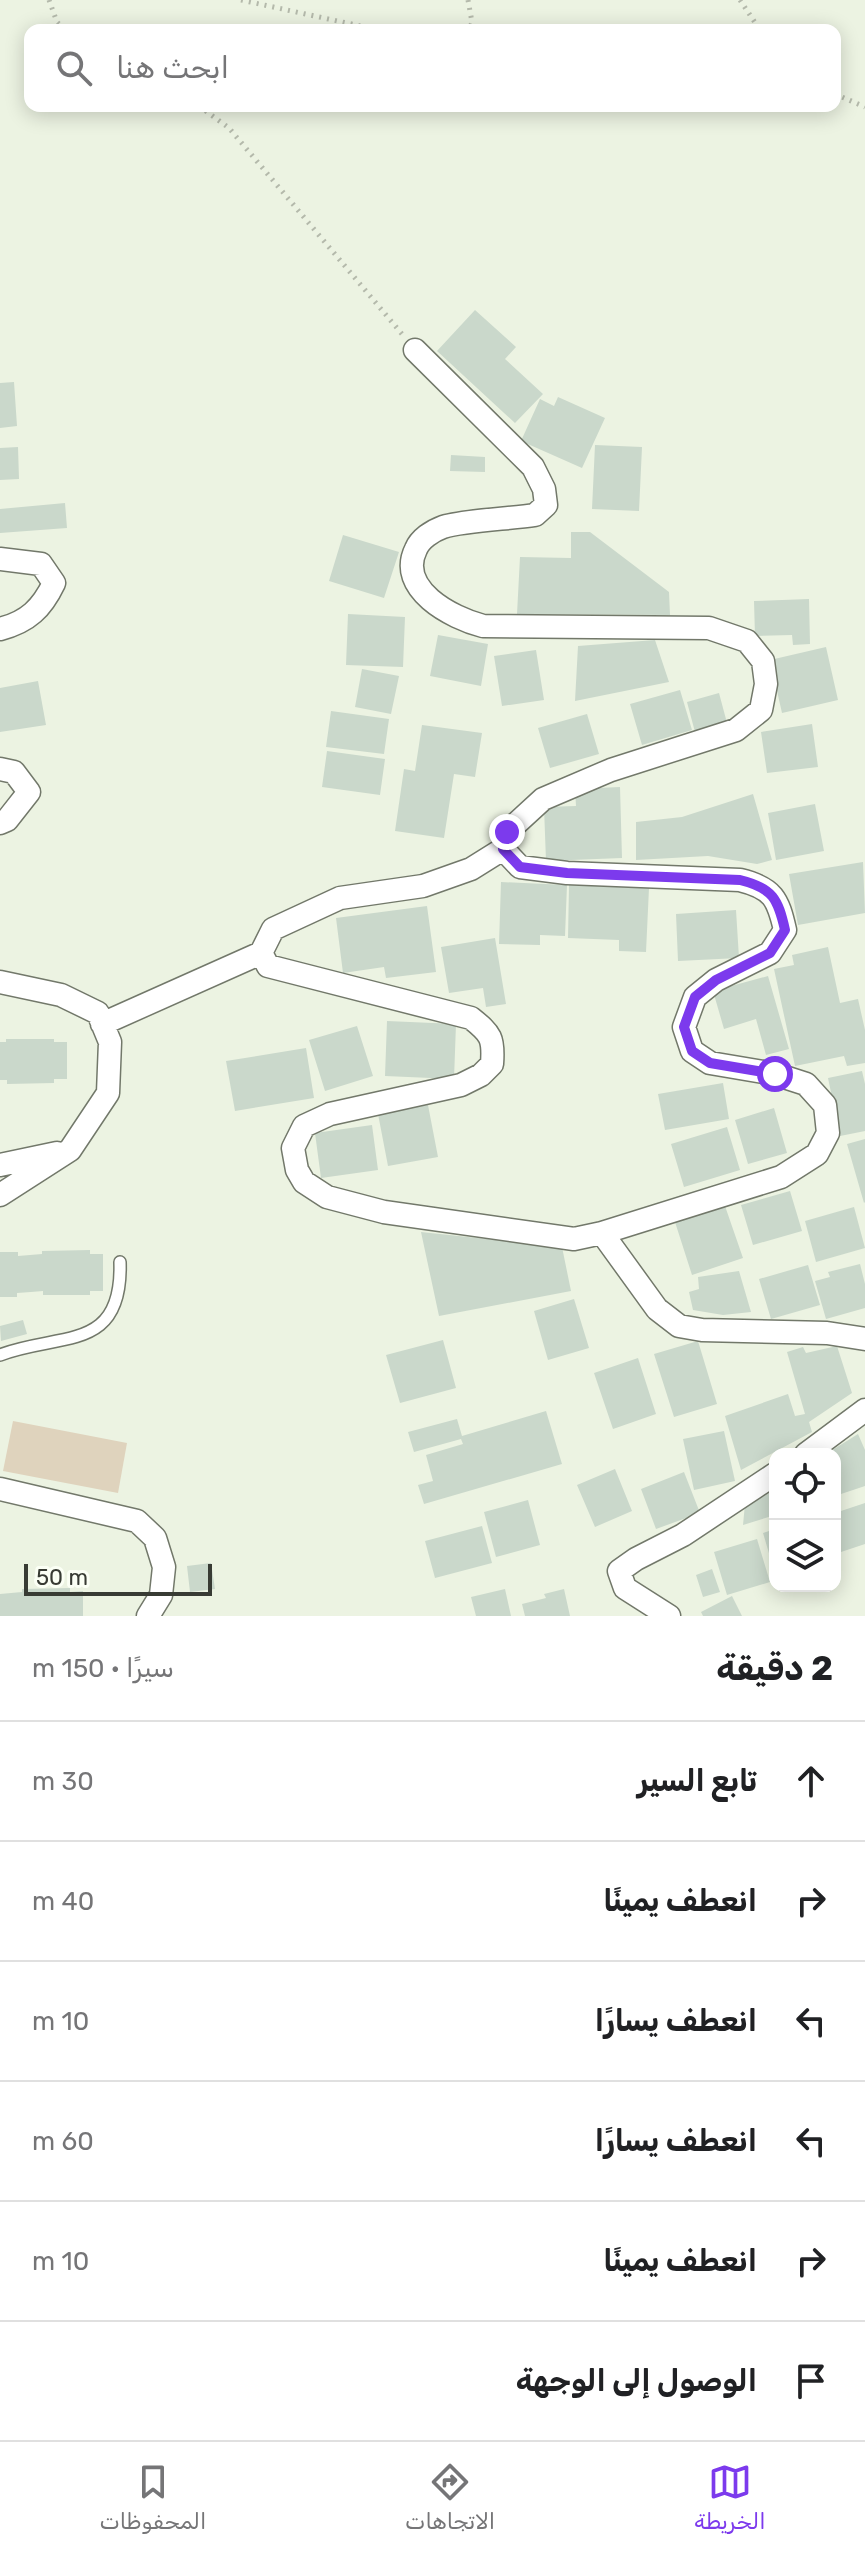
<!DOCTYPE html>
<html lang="ar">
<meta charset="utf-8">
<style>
:root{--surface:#fff;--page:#f6f6f6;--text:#202124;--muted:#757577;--line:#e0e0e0;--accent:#7c3aed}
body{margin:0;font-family:Rubik,"Noto Sans Arabic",sans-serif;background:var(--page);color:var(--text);direction:rtl}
.controls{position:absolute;right:24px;bottom:24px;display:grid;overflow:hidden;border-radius:16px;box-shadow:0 4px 20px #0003}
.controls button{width:72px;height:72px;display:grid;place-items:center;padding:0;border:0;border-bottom:2px solid var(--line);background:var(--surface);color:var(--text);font:40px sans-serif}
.scale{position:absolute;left:24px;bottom:20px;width:188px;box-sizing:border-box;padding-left:8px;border:4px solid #383b34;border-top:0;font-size:22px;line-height:28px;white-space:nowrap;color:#383b34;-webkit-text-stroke:6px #fbfff5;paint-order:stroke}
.stop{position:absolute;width:24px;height:24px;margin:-18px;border:6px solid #7c3aed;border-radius:50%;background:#fff}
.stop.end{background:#7c3aed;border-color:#fff;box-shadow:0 2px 8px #0008}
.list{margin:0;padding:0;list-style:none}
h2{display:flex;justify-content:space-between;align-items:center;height:104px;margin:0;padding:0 32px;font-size:34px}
h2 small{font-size:26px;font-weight:400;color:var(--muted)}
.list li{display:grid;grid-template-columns:52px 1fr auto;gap:24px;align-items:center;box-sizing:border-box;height:120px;padding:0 32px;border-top:2px solid var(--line)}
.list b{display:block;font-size:30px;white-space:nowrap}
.list em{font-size:26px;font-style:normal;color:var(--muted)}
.icon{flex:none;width:44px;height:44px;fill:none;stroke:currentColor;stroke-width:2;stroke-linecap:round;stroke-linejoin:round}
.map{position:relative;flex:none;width:865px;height:1616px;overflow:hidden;direction:ltr}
.search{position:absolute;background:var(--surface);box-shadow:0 4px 20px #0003;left:24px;right:24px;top:24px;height:88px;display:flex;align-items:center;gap:20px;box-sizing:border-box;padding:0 28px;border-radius:16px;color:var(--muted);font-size:30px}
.sheet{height:824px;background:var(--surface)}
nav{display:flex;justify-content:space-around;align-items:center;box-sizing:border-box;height:112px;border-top:2px solid var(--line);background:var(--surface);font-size:22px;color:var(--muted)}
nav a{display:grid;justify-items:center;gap:4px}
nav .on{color:var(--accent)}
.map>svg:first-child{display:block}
.green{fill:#dfd3bd}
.building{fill:#cad8cb}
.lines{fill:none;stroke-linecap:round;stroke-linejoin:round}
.lane-casing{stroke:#72786a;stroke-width:14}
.street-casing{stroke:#72786a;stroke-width:25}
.path{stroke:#b4b9ab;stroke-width:5;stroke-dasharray:2 6;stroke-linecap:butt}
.lane{stroke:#fff;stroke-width:11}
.street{stroke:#fff;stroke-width:22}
.route{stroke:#7c3aed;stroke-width:10}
</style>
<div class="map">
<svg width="865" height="1616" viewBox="0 0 865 1616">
<rect width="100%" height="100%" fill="#ecf3e2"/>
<path class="green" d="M13,1421L127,1443L118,1493L3,1471Z"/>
<path class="building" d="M475,310L516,347L505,359L543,394L515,423L437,351Z
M14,382L17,426L0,428V383Z
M558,397L605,418L582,468L521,441L540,399L554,406Z
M595,445L642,447L639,511L592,509Z
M18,447L19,479L0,480V448Z
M451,455L485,457V472L450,471Z
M65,503L67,528L0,533V509Z
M571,532H590L669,592L670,615L517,614L520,557L571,558Z
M343,535L399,552L384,598L329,581Z
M809,599L810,644L793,645L792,635L755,636L754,601Z
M348,614L405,617L403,667L346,665Z
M438,635L488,644L481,686L430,676Z
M655,640L669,682L575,701L578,646Z
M826,647L838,700L782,713L770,660Z
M536,650L544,700L502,706L494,656Z
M362,669L399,676L391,714L355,707Z
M38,681L46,725L0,732V688Z
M680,690L692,730L642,745L630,704Z
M719,693L727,723L695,732L687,702Z
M331,711L389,719L384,754L326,747Z
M587,714L599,754L550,768L538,728Z
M812,724L818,767L767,773L761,732Z
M422,725L482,733L475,777L454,774L444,838L395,831L404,769L415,771Z
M327,751L385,759L380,795L322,787Z
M620,787L622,858L546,861L544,807L576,806L575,789Z
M753,794L772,860L757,864L708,856L636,860V822L682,817Z
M815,804L824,851L776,860L768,813Z
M863,862L865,913L798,925L789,874Z
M501,882L567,885L565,936L540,935V945L499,944Z
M569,885L649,888L646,952L619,951V940L568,938Z
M427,906L436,972L386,978L384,967L343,973L336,918Z
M736,910L739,958L678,961L676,914Z
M495,938L506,1004L486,1007L483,988L449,993L441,947Z
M828,947L840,1003L858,999L865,1030V1063L847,1066L844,1056L795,1066L774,969L794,965L792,955Z
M768,976L789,1049L766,1055L756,1019L724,1029L713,991Z
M387,1021L456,1024L454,1079L385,1076Z
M357,1026L373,1076L325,1091L309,1040Z
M6,1039H54V1042H67V1079H54V1083L7,1084V1080H0V1042H6Z
M306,1048L314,1098L235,1111L226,1061Z
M862,1071L865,1084V1131L840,1136L828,1078Z
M723,1083L729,1119L665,1130L658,1094Z
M428,1105L438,1157L388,1166L378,1114Z
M774,1108L787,1153L748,1164L735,1120Z
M372,1125L378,1170L321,1178L315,1133Z
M727,1127L740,1170L684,1187L671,1144Z
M865,1139V1202L864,1203L847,1144Z
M790,1191L802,1231L753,1245L741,1205Z
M725,1206L743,1258L692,1275L675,1222Z
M854,1207L865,1248L816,1262L805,1221Z
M421,1232L562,1247L571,1291L439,1316Z
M90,1250V1254H103V1291H90V1295H43V1291L31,1292L17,1293V1297H0V1252H18V1256L42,1254V1251Z
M860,1264L865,1284V1308L826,1319L815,1281L830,1277L828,1272Z
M808,1265L820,1305L771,1319L759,1279Z
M739,1271L751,1312L723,1315L693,1310L689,1292L699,1289L698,1277Z
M574,1299L589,1348L548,1360L534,1311Z
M23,1320L27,1334L1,1341L0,1326Z
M443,1340L456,1388L400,1403L386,1355Z
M698,1341L717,1404L674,1417L654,1354Z
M837,1346L852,1393L809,1422L812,1432L741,1470L725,1416L788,1394L795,1416L805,1414L787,1352L803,1347L806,1353Z
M638,1358L656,1414L613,1429L594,1373Z
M546,1411L562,1464L424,1504L418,1485L433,1481L426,1455L463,1444L461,1439L414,1452L408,1432L457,1419L462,1436Z
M724,1431L735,1481L694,1490L683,1439Z
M858,1434L865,1450V1486L835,1496V1454H826Z
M615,1469L632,1511L595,1527L577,1485Z
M684,1472L700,1513L656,1529L641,1489Z
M775,1485V1515L743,1525L745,1504Z
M528,1500L540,1545L496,1557L484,1512Z
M865,1503V1544L835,1554V1513Z
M482,1526L492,1563L435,1578L425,1541Z
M775,1529V1570H774L763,1533Z
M757,1539L770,1582L727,1595L714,1552Z
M211,1563L215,1589L190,1592L187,1566Z
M712,1569L720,1592L703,1597L696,1575Z
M70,1588V1592L83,1591V1616H0V1594L22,1592V1589Z
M505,1589L511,1616H476L471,1597Z
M564,1589L570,1616H525L522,1604L546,1598L544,1594Z
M732,1596L742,1616H703L701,1612Z"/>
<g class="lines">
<defs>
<path id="lane" d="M0,1355C60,1332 123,1353 120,1262"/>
<path id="street" d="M415,350L533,467L544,489L546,505L535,515C509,519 466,520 443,527C432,531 420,539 416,549C396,589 452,618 483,626L709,628L747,641L763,661L766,684L761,710L736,730L611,770L543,799L507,832L503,849L520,867L567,873L740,880C773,888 778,899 785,930L770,953L716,980L695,997L684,1027L692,1051L710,1063L775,1074L806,1084L825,1105L828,1133L817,1154L781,1177L602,1233L574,1239L384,1212L327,1197L304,1182L297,1170L293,1148L304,1126L330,1114L461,1085L481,1075L492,1064C494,1038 491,1034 471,1018L268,966L261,953L273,929L340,898L423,886L471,869L503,849
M0,559L41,564L54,583C42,608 28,622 0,629
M0,769L14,772L29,792L7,820L0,823
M0,982L61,995L98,1013L110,1042L108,1093L70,1150L0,1195
M102,1024L261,953
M0,1165L57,1153
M602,1233L657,1309L679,1326L702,1330L827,1333L865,1339
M806,1454L865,1410
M0,1489L137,1521L155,1538L164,1567L161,1595L148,1616
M669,1616L625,1588L619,1571L636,1559L683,1535L775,1474"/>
</defs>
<use href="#lane" class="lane-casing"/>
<use href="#street" class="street-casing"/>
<path class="path" d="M49,0L57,22L65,30
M241,0L379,30
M468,0L472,22L469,30
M740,0L760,30
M835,94L865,107
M199,106L229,128L402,334"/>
<use href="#lane" class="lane"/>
<use href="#street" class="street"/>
</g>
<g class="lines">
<path class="route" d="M507,832L503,849L520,867L567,873L740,880C773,888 778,899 785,930L770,953L716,980L695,997L684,1027L692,1051L710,1063L775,1074"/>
</g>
</svg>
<div class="controls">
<button><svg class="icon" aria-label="locate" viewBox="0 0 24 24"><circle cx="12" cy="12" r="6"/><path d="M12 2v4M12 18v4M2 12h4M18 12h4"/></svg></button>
<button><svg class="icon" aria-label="layers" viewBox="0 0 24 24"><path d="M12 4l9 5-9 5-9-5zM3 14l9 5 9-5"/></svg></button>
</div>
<div class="scale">50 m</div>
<div class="stop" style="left:775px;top:1074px"></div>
<div class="stop end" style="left:507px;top:832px"></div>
<div class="search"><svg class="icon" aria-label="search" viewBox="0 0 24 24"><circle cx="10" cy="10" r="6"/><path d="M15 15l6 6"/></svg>ابحث هنا</div>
</div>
<section class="sheet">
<h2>2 دقيقة<small>سيرًا · 150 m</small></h2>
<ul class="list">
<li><svg class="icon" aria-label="ahead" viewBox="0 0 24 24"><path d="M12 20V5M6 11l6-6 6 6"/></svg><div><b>تابع السير</b></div><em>30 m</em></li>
<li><svg class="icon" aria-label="right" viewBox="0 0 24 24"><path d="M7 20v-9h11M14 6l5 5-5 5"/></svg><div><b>انعطف يمينًا</b></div><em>40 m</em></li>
<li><svg class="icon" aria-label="left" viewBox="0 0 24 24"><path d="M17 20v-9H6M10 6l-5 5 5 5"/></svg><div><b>انعطف يسارًا</b></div><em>10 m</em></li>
<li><svg class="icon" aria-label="left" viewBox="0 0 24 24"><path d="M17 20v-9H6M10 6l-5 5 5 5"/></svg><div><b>انعطف يسارًا</b></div><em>60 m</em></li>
<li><svg class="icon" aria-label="right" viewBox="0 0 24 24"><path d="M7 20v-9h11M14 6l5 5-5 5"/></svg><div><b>انعطف يمينًا</b></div><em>10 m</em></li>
<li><svg class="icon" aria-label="arrive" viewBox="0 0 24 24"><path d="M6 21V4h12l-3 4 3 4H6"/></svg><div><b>الوصول إلى الوجهة</b></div></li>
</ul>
</section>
<nav>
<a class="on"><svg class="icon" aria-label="map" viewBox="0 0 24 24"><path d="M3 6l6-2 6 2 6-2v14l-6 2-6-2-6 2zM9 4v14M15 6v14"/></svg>الخريطة</a>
<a><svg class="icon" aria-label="directions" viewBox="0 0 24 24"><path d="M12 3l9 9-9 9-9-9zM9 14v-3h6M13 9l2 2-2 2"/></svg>الاتجاهات</a>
<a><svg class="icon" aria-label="saved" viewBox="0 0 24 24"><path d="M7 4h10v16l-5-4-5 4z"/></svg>المحفوظات</a>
</nav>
